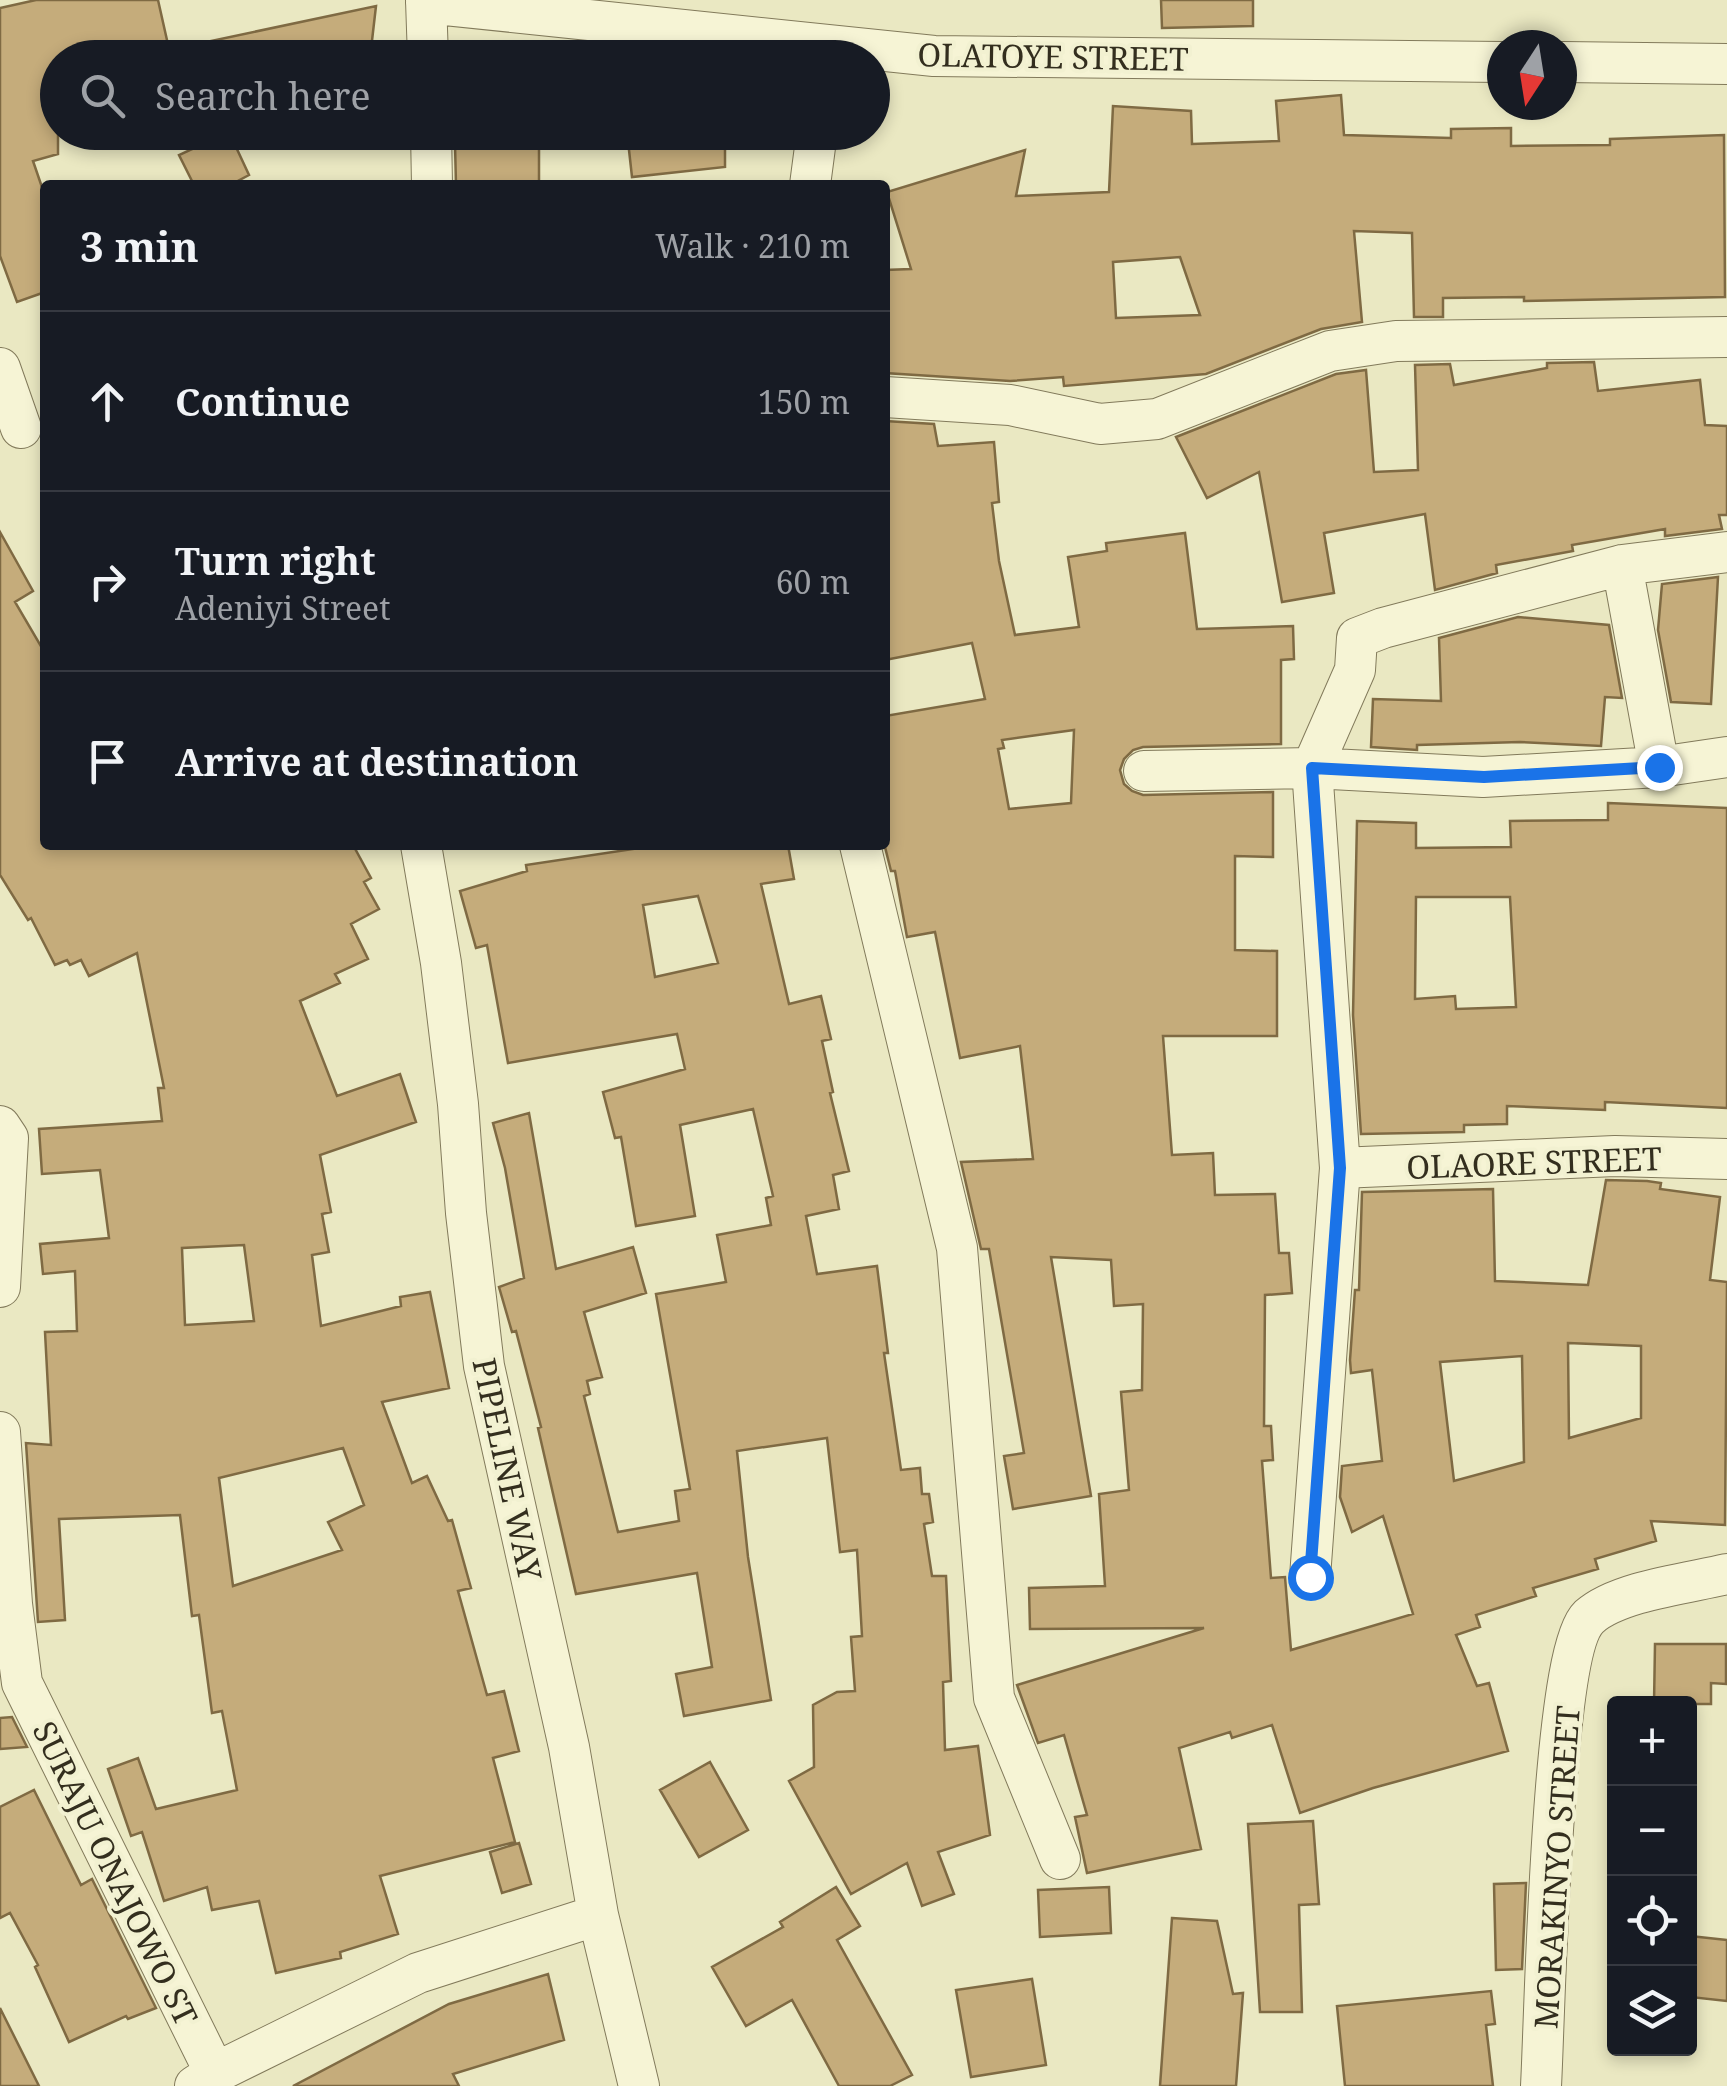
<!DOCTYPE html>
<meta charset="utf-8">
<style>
:root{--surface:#171b24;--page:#242831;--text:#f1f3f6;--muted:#9ea1a6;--line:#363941}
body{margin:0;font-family:"Noto Serif",serif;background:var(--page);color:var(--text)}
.controls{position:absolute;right:30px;bottom:30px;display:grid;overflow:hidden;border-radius:10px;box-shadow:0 5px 15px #0003}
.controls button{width:90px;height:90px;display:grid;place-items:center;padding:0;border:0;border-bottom:2px solid var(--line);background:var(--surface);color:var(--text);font:50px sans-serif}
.compass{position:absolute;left:1487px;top:30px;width:90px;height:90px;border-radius:50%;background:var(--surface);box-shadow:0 5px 15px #0003;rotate:192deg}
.stop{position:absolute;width:30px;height:30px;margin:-22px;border:8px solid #1a73e8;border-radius:50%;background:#fff}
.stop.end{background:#1a73e8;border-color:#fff;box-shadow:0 2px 10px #0008}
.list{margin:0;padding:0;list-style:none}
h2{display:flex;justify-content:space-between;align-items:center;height:130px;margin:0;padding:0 40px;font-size:42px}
h2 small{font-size:32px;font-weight:400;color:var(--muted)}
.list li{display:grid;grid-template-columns:65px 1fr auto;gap:30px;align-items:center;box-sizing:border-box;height:180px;padding:0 40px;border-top:2px solid var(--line)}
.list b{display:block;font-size:38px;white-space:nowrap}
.list p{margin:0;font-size:32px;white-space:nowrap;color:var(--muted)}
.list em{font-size:32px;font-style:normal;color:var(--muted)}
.icon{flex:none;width:55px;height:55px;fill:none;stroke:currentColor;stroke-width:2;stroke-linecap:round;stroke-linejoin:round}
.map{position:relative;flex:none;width:1727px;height:2086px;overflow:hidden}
.search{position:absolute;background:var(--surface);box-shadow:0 5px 15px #0003;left:40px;top:40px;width:850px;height:110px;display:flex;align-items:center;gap:25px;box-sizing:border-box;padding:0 35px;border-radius:55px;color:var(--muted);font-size:38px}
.panel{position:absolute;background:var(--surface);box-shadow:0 5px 15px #0003;left:40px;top:180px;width:850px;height:670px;border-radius:10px}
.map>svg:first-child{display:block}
.building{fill:#c5ac7b;stroke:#7f6a43;stroke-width:2.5;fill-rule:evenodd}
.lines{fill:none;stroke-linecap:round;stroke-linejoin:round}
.street-casing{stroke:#827a5b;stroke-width:42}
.street{stroke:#f6f4d5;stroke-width:40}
.route{stroke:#1a73e8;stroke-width:12}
.labels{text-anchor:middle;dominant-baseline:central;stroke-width:8;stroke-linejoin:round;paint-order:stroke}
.street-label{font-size:32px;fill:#332e1e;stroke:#f2f1d1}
</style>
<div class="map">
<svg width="1727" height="2086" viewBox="0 0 1727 2086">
<rect width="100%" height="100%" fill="#eae8c2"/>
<path class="building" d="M36,0H158L171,58H58V154L33,161L45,196V292L17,302L0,256V8Z
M1161,0H1253V26L1162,28Z
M376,6L370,58H198L197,44Z
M1341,95L1344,135L1451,138V129L1511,128V146L1610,145V139L1724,135L1725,297L1524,301V297L1443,298V317H1414L1412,233L1354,231L1362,322L1321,329L1206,374L1064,386L1063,377L1010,381L885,373V270L911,269L887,192L1025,150L1016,196L1109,192L1113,106L1191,111L1192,144L1279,141L1276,101ZM1180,257L1200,315L1116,318L1113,262Z
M229,132L249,175L230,185H194L179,155Z
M465,132H539V185H456L455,144H465Z
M627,132H725V167L632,177Z
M1594,362L1598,391L1700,380L1705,425L1727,426V515H1719L1722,529L1665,536V529L1572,545L1573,551L1496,565L1497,573L1435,590L1425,514L1324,533L1334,593L1282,602L1259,472L1207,498L1176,437L1336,374L1366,370L1374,472L1418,470L1415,365L1450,364L1454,385L1547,368V363Z
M885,421L934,424L938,446L994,442L999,502L992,503L999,561L1015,635L1079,627L1068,557L1107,551L1106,543L1185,533L1197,629L1293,626L1294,659L1281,660V744L1143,747L1133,750L1124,759L1120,770L1124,784L1132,791L1143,795L1273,792V857L1235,856V950L1277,951V1036H1163L1172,1155L1213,1153L1215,1195L1275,1194L1279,1253H1289L1292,1293L1265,1295L1264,1426H1271L1273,1460L1262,1461L1271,1578L1285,1577L1291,1650L1413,1614L1383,1516L1352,1532L1340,1497L1342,1466L1382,1461L1372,1370L1351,1373L1350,1360L1355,1290H1359L1362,1192L1493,1189L1495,1281L1588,1285L1606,1180L1647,1181L1661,1183L1660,1189L1720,1197L1710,1280L1727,1282L1725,1525L1651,1521L1656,1541L1595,1559L1598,1569L1533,1588L1536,1596L1476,1615L1480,1627L1456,1635L1477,1686L1489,1683L1508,1751L1373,1788L1300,1813L1272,1725L1232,1738L1230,1732L1179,1748L1201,1849L1087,1873L1075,1817L1087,1815L1064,1735L1038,1743L1017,1685L1204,1628L1030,1629L1029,1588L1105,1586L1099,1494L1129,1490L1121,1392L1142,1390L1143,1304L1114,1306L1111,1260L1051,1257L1091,1496L1013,1509L1004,1456L1024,1453L989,1249H981L961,1162L1033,1159L1020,1046L960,1058L935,932L907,937L895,871H891L885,847V716L985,699L972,643L885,660ZM1074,730L1071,803L1009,809L998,749L1004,748L1002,740ZM1568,1343L1641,1346V1418L1569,1438ZM1522,1356L1524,1462L1454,1481L1440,1362Z
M0,532L33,591L15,602L45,653V845H353L371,878L364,882L379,909L351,924L368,959L335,974L340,983L300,1001L337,1096L400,1074L416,1122L320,1155L331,1212L322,1214L329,1252L312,1255L321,1326L401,1306L400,1297L430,1292L449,1388L382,1402L412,1483L427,1476L448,1521L452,1520L471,1588L458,1591L487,1695L504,1691L519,1751L493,1758L515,1842L380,1876L398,1934L340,1952L341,1958L276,1973L259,1901L212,1910L207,1887L164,1901L142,1832L131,1836L108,1769L138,1758L156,1809L237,1790L222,1711L212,1713L199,1615L192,1616L180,1515L59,1519L65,1620L38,1622L26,1443L51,1445L45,1332L77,1331L75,1271L43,1274L40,1244L109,1238L100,1170L42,1174L39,1129L162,1121L158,1088H164L137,953L89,976L81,960L70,965L67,960L55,965L31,918L28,920L0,875ZM244,1245L254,1321L185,1325L182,1248ZM343,1448L364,1505L328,1522L342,1550L233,1586L219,1478Z
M1718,577L1711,704L1671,702L1658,630L1662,584Z
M1518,617L1609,625L1622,698L1605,697L1601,746L1520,742L1417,745V750L1371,747L1373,699L1441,701L1439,638Z
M1608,803L1727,808V1108L1605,1102V1110L1507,1106V1124L1464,1125V1132L1361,1134L1353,1015L1357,821L1416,823V848L1511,847L1510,821L1608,820ZM1416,897H1510L1516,1007L1456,1009L1455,996L1415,999Z
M632,845H788L794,879L761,884L789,1004L821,996L831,1039L822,1041L833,1092L830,1093L849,1171L833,1175L839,1209L806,1216L817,1274L877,1266L888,1353H884L901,1470L920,1468L922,1494H929L933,1522L924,1524L932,1576H946L951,1681L943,1682L945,1750L978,1746L990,1835L938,1852L954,1894L922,1906L907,1863L851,1894L789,1781L814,1767L813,1705L837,1692L855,1691L851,1637L862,1636L857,1550L840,1552L827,1438L737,1451L748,1557L771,1700L684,1716L676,1674L712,1667L697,1573L576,1594L538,1428L541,1427L516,1331L512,1332L499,1287L524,1278L505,1168L493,1123L529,1113L556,1269L633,1247L646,1293L584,1312L602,1377L587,1381L590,1394L584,1396L618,1532L679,1521L675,1491L690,1489L656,1294L726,1282L717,1235L771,1225L766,1198L773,1196L753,1109L680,1125L695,1216L636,1226L621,1137L615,1138L603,1092L685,1069L677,1034L508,1063L487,945L476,948L460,891L527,871L526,865L633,849ZM698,896L718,963L655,977L643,905Z
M1655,1644H1726V1684L1711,1683V1704H1654Z
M12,1717L27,1747L0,1749V1718Z
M710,1762L748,1830L699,1857L660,1790Z
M34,1790L81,1885L92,1879L156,2008L128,2019L126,2016L69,2042L35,1967L38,1965L10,1913L0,1918V1807Z
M1313,1821L1319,1904L1299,1905L1302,2012H1260L1248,1824Z
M519,1843L531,1884L502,1893L490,1852Z
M1526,1883L1522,1969L1496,1970L1494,1884Z
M836,1887L860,1926L837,1940L912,2075L890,2086H839L792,2000L746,2026L712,1967L783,1927L780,1922Z
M1109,1887L1111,1933L1040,1937L1038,1890Z
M1172,1918L1217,1921L1233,1994L1243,1993L1236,2086H1160Z
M1690,1936L1727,1940V2001L1690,1997Z
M548,1974L564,2040L453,2074L459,2086H293L449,2004Z
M1032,1979L1046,2065L971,2077L956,1990Z
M1491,1991L1495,2024L1486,2025L1493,2086H1345L1337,2006Z
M0,2008L39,2086H0Z"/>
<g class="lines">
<defs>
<path id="street" d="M426,0L428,58
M426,3L934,56L1502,62
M1562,62L1727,64
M431,132L432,185
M810,185L817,132
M0,368L21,428
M885,397L1010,405L1100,424L1157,419L1330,351L1396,341L1727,337
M1622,565L1659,767
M1144,771L1312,768L1483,777L1659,767L1727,757
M421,845L441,963L458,1104L466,1213L484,1366L569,1747L598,1915L639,2086
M860,845L957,1248L994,1698L1060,1859
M0,1126L8,1138L0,1287
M1340,1168L1615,1156L1727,1159
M0,1432L12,1604L22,1683L215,2073
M1310,1577L1340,1168L1312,768L1355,670L1357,638L1383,628L1622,565L1727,552
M195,2086L215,2073L418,1973L598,1915
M1541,2086C1545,2015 1551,1653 1589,1617C1618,1591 1689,1583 1727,1574"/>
</defs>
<use href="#street" class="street-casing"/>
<use href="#street" class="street"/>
</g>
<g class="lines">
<path class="route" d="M1310,1577L1340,1168L1312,768L1484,777L1659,767"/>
</g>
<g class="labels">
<g class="street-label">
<text transform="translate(1053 56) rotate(1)">OLATOYE STREET</text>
<text transform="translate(1534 1162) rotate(-2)">OLAORE STREET</text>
<text transform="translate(508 1469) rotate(78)">PIPELINE WAY</text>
<text transform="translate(1556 1867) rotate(-86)">MORAKINYO STREET</text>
<text transform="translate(116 1873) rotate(64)">SURAJU ONAJOWO ST</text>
</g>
</g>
</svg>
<div class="controls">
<button>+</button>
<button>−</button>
<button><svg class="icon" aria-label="locate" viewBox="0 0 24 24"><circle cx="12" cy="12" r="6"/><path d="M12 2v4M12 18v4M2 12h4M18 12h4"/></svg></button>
<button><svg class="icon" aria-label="layers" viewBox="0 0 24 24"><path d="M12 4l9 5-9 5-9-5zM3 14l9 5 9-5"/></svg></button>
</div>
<svg class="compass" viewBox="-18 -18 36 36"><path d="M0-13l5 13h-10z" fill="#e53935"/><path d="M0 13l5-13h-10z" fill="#9ea1a6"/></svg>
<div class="stop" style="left:1310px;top:1577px"></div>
<div class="stop end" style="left:1659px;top:767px"></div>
<div class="search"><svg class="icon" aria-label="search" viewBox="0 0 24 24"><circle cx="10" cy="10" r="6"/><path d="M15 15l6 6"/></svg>Search here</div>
<section class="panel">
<h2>3 min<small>Walk · 210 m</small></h2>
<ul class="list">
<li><svg class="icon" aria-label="ahead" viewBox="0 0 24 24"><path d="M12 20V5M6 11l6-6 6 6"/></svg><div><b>Continue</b></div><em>150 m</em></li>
<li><svg class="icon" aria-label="right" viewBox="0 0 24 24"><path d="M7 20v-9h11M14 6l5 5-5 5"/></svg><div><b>Turn right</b><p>Adeniyi Street</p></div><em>60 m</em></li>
<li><svg class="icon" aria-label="arrive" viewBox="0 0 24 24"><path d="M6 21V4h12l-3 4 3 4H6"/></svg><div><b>Arrive at destination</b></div></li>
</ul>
</section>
</div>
